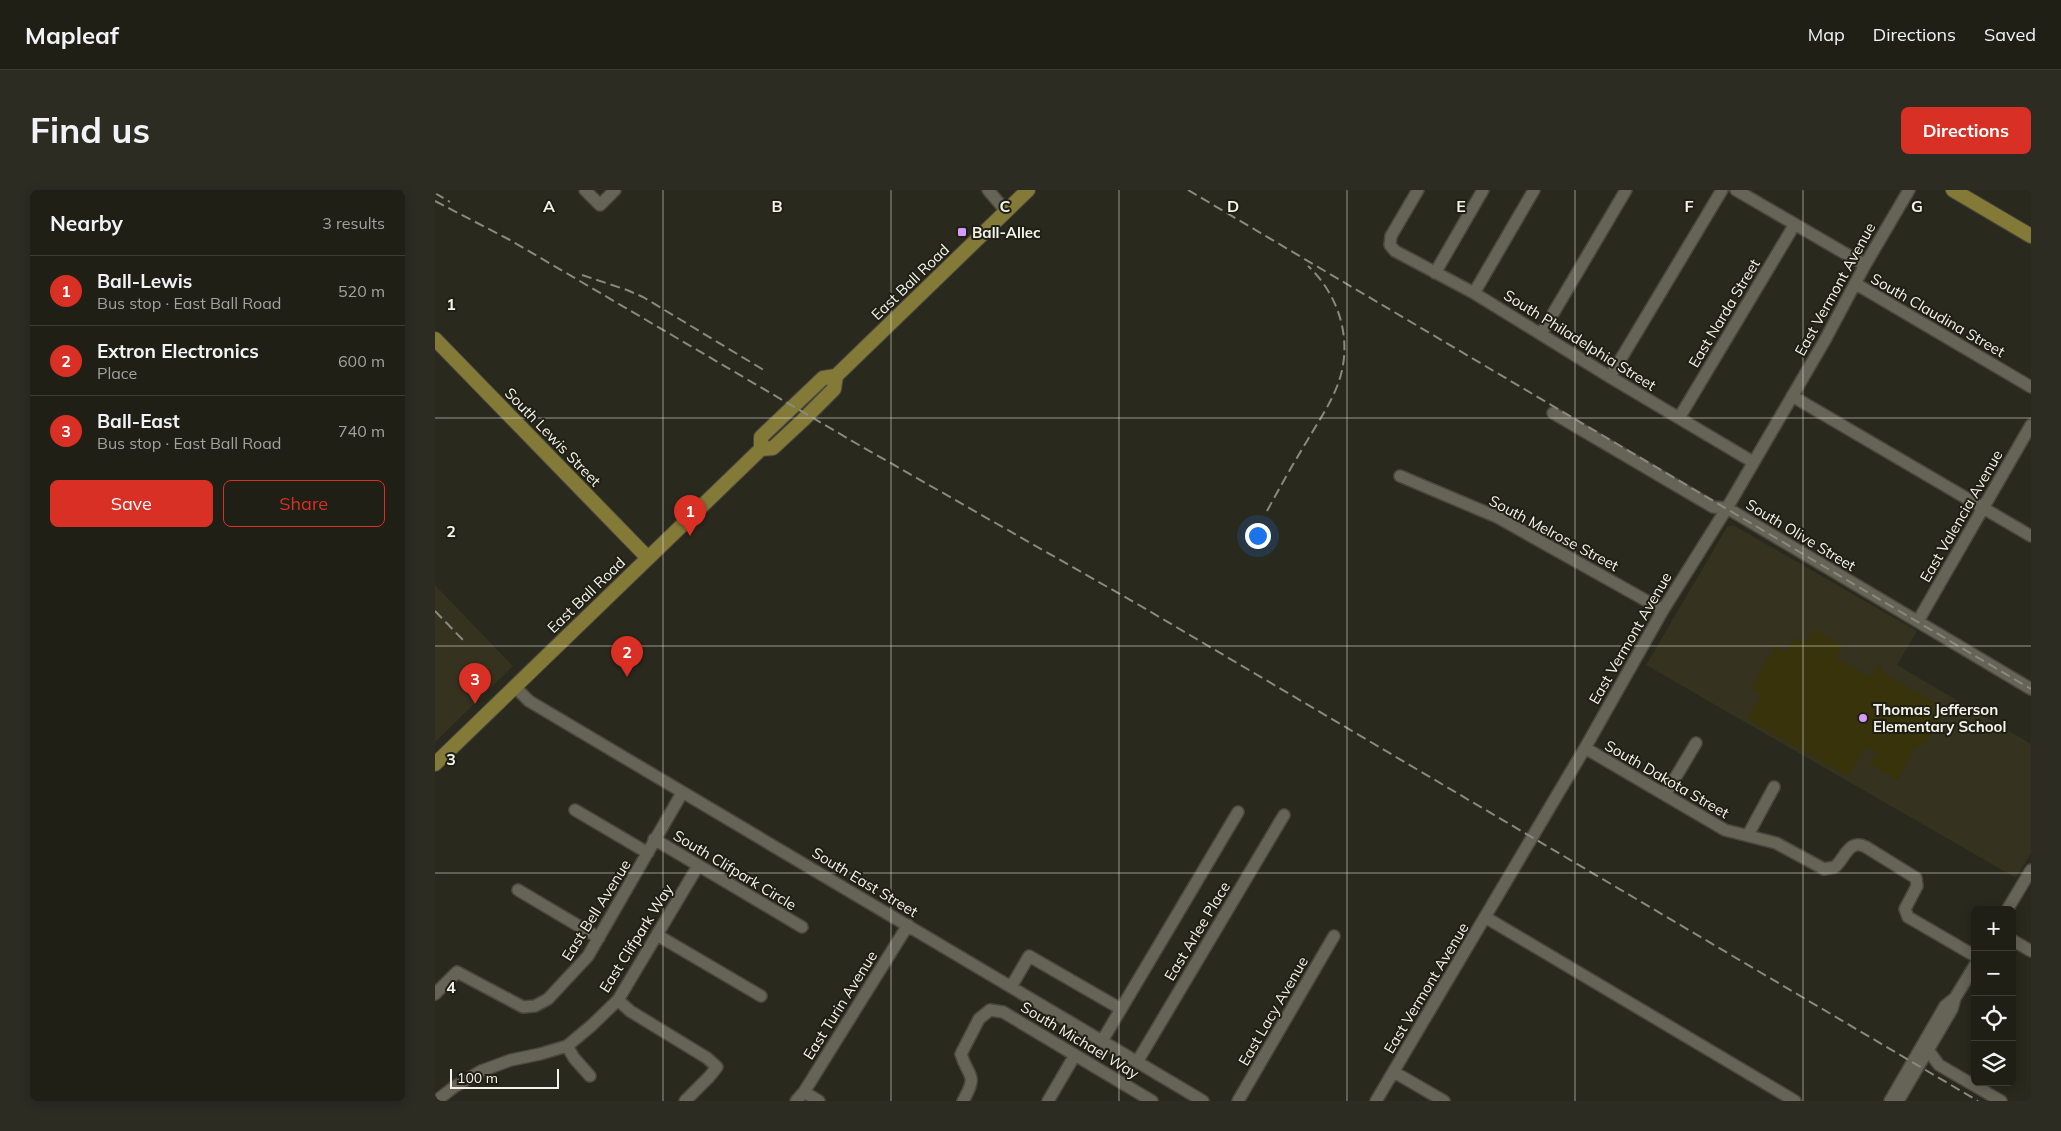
<!DOCTYPE html>
<meta charset="utf-8">
<style>
:root{--surface:#201f16;--page:#2d2c23;--text:#f1f3f6;--muted:#a2a2a1;--line:#3d3d35;--accent:#d93025}
body{margin:0;font-family:Mulish,sans-serif;background:var(--page);color:var(--text)}
.controls{position:absolute;right:15px;bottom:15px;display:grid;overflow:hidden;border-radius:8px;box-shadow:0 2px 12px #0003}
.controls button{width:45px;height:45px;display:grid;place-items:center;padding:0;border:0;border-bottom:1px solid var(--line);background:var(--surface);color:var(--text);font:25px sans-serif}
.scale{position:absolute;left:15px;bottom:12px;width:109px;box-sizing:border-box;padding-left:5px;border:2px solid #f3f2eb;border-top:0;font-size:14px;line-height:18px;white-space:nowrap;color:#f3f2eb;-webkit-text-stroke:4px #201f14;paint-order:stroke}
.you{position:absolute;left:822px;top:345px;width:18px;height:18px;margin:-12px;border:4px solid #fff;border-radius:50%;background:#1a73e8;box-shadow:0 0 0 8px #1a73e833}
.badge{display:grid;place-items:center;width:32px;height:32px;border-radius:50%;background:var(--accent);color:#fff;font-size:16px;font-weight:700}
.pin{position:absolute;translate:-50% -41px;filter:drop-shadow(0 1px 2px #0008)}
.pin::after{content:'';position:absolute;top:26px;width:18px;height:15px;background:inherit;clip-path:polygon(0 0,100% 0,50% 100%)}
.list{margin:0;padding:0;list-style:none}
h2{display:flex;justify-content:space-between;align-items:center;height:65px;margin:0;padding:0 20px;font-size:21px}
h2 small{font-size:16px;font-weight:400;color:var(--muted)}
.list li{display:grid;grid-template-columns:32px 1fr auto;gap:15px;align-items:center;box-sizing:border-box;height:70px;padding:0 20px;border-top:1px solid var(--line)}
.list b{display:block;font-size:19px;white-space:nowrap}
.list p{margin:0;font-size:16px;white-space:nowrap;color:var(--muted)}
.list em{font-size:16px;font-style:normal;color:var(--muted)}
.actions{display:flex;gap:10px;padding:15px 20px}
.actions a{flex:1;padding:11px 0;border:1px solid var(--accent);border-radius:8px;text-align:center;font-size:18px;color:var(--accent)}
.actions .main{background:var(--accent);color:#fff}
.icon{flex:none;width:28px;height:28px;fill:none;stroke:currentColor;stroke-width:2;stroke-linecap:round;stroke-linejoin:round}
.map{position:relative;flex:none;width:1596px;height:911px;overflow:hidden;border-radius:8px}
header{display:flex;align-items:center;gap:30px;box-sizing:border-box;height:70px;padding:0 25px;background:var(--surface);border-bottom:1px solid var(--line)}
header strong{font-size:24px}
nav{display:flex;gap:28px;margin-inline-start:auto;font-size:18px}
.intro{display:flex;align-items:center;justify-content:space-between;box-sizing:border-box;height:120px;padding:0 30px}
h1{margin:0;font-size:35px}
.button{padding:12px 22px;border-radius:8px;background:var(--accent);color:#fff;font-size:18px;font-weight:700}
main{display:flex;gap:30px;padding:0 30px}
aside{flex:1;background:var(--surface);border-radius:8px;box-shadow:0 2px 12px #0003}
.map>svg:first-child{display:block}
.built{fill:#353220}
.green{fill:#38330b}
.lines{fill:none;stroke-linecap:round;stroke-linejoin:round}
.minor-casing{stroke:#49473e;stroke-width:14}
.major-casing{stroke:#49473e;stroke-width:16}
.minor{stroke:#666457;stroke-width:11}
.major{stroke:#837a38;stroke-width:14}
.rail{stroke:#8a897f;stroke-width:2;stroke-dasharray:10 5;stroke-linecap:butt}
.grid{fill:none;stroke:#f3f2eb;stroke-width:1;stroke-opacity:0.55}
.poi-dot{fill:#d59bfa;stroke:#201f14;stroke-width:2}
.labels{text-anchor:middle;dominant-baseline:central;stroke-width:4;stroke-linejoin:round;paint-order:stroke}
.poi-label{font-size:15px;font-weight:bold;fill:#f3f2eb;stroke:#201f14;text-anchor:start}
.street-label{font-size:15px;fill:#f3f2eb;stroke:#201f14}
.grid-label{font-size:16px;text-anchor:middle;font-weight:bold;fill:#f3f2eb;stroke:#201f14;stroke-width:4;stroke-linejoin:round;paint-order:stroke}
</style>
<header>
<strong>Mapleaf</strong>
<nav><a>Map</a><a>Directions</a><a>Saved</a></nav>
</header>
<div class="intro"><h1>Find us</h1><a class="button">Directions</a></div>
<main>
<aside>
<h2>Nearby<small>3 results</small></h2>
<ul class="list">
<li><span class="badge">1</span><div><b>Ball-Lewis</b><p>Bus stop · East Ball Road</p></div><em>520 m</em></li>
<li><span class="badge">2</span><div><b>Extron Electronics</b><p>Place</p></div><em>600 m</em></li>
<li><span class="badge">3</span><div><b>Ball-East</b><p>Bus stop · East Ball Road</p></div><em>740 m</em></li>
</ul>
<div class="actions"><a class="main">Save</a><a>Share</a></div>
</aside>
<div class="map">
<svg width="1596" height="911" viewBox="0 0 1596 911">
<rect width="100%" height="100%" fill="#2a291d"/>
<path class="built" d="M1298,335L1482,441L1462,475L1596,554V663L1581,688L1211,475L1292,337Z
M0,395L78,476L0,552Z"/>
<path class="green" d="M1379,439L1408,456L1401,467L1435,487L1444,472L1447,482L1511,519L1491,554L1481,557L1462,590L1435,574L1441,562L1431,557L1414,587L1312,529L1326,504L1316,498L1340,456L1351,462L1359,448L1370,454Z"/>
<g class="lines">
<defs>
<path id="minor" d="M150,0L165,15L180,0
M553,0L571,21
M983,0L956,46L955,55L960,61L1039,103L1175,187L1318,272
M1301,0L1430,75
M1000,83L1048,0
M1421,94L1596,197
M1039,103L1099,0
M1106,144L1191,0
M1175,187L1287,0
M1357,206L1596,346
M1118,223L1278,317L1292,318L1596,499
M1244,228L1360,34
M965,286L1062,327L1228,420
M1483,431L1596,235
M80,497L94,511L768,911
M1150,558L1290,640L1341,653L1389,679L1400,677C1410,668 1414,648 1431,657L1481,688L1482,696L1470,719L1473,727L1540,766
M1230,605L1261,553
M140,620L213,663
M1313,645L1339,597
M219,649L367,737
M83,700L164,748
M1572,720L1596,680
M1050,727L1360,911
M222,745L326,806
M1577,750L1596,761
M576,797L594,766L686,819
M0,804L22,782L88,817L100,816L113,809L153,766L247,603
M183,810L195,821L272,868L282,877L274,887L250,911
M667,851L803,622
M132,856L139,868L155,886
M1493,860L1504,875L1566,911
M702,872L849,625
M959,882L1009,911
M369,902L384,911
M1,911L19,897L46,881L76,870L105,864L132,856L156,836L183,810L263,676
M361,911L369,902L473,735
M528,911C544,883 533,888 526,864L544,829L555,820L568,822L717,911
M613,911L640,865
M803,911L899,746
M941,911L1150,558L1228,420L1292,318L1390,150L1430,75L1474,0
M1455,911L1510,816L1520,808
M1463,911L1517,819L1520,808L1540,775"/>
<path id="major" d="M1518,0L1596,46
M0,149L213,368
M326,259V247L388,188L401,186
M0,574L326,259L338,258L368,230L399,199L401,186L593,0"/>
</defs>
<use href="#minor" class="minor-casing"/>
<use href="#major" class="major-casing"/>
<use href="#minor" class="minor"/>
<use href="#major" class="major"/>
<path class="rail" d="M753,0L1596,499
M0,3L15,12
M0,11L75,50L424,255L704,415L1543,911
M147,85L192,100L208,107L332,182
M832,321C845,297 858,274 872,251C883,232 897,212 904,191C918,150 904,105 873,76
M0,421L28,450"/>
</g>
<path class="grid" d="M228,0V911M456,0V911M684,0V911M912,0V911M1140,0V911M1368,0V911M0,228H1596M0,456H1596M0,683H1596"/>
<g class="poi-dot">
<rect x="522" y="37" width="10" height="10" rx="2.5"/>
<circle cx="1428" cy="528" r="5"/>
</g>
<g class="labels">
<g class="poi-label">
<text x="537" y="42">Ball-Allec</text>
<text x="1438" y="519">Thomas Jefferson<tspan x="1438" dy="17">Elementary School</tspan></text>
</g>
<g class="street-label">
<text transform="translate(475 92) rotate(-44)">East Ball Road</text>
<text transform="translate(1400 99) rotate(-61)">East Vermont Avenue</text>
<text transform="translate(1289 123) rotate(-59)">East Narda Street</text>
<text transform="translate(1503 125) rotate(30)">South Claudina Street</text>
<text transform="translate(1145 150) rotate(32)">South Philadelphia Street</text>
<text transform="translate(118 247) rotate(46)">South Lewis Street</text>
<text transform="translate(1526 326) rotate(-60)">East Valencia Avenue</text>
<text transform="translate(1119 343) rotate(28)">South Melrose Street</text>
<text transform="translate(1366 345) rotate(31)">South Olive Street</text>
<text transform="translate(151 405) rotate(-44)">East Ball Road</text>
<text transform="translate(1195 448) rotate(-60)">East Vermont Avenue</text>
<text transform="translate(1232 589) rotate(30)">South Dakota Street</text>
<text transform="translate(300 680) rotate(31)">South Clifpark Circle</text>
<text transform="translate(430 692) rotate(31)">South East Street</text>
<text transform="translate(161 720) rotate(-58)">East Bell Avenue</text>
<text transform="translate(762 741) rotate(-59)">East Arlee Place</text>
<text transform="translate(201 748) rotate(-58)">East Clifpark Way</text>
<text transform="translate(991 798) rotate(-59)">East Vermont Avenue</text>
<text transform="translate(405 815) rotate(-58)">East Turin Avenue</text>
<text transform="translate(838 821) rotate(-60)">East Lacy Avenue</text>
<text transform="translate(645 850) rotate(31)">South Michael Way</text>
</g>
</g>
<g class="grid-label">
<text x="114" y="22">A</text>
<text x="342" y="22">B</text>
<text x="570" y="22">C</text>
<text x="798" y="22">D</text>
<text x="1026" y="22">E</text>
<text x="1254" y="22">F</text>
<text x="1482" y="22">G</text>
<text x="16" y="120">1</text>
<text x="16" y="347">2</text>
<text x="16" y="575">3</text>
<text x="16" y="803">4</text>
</g>
</svg>
<div class="controls">
<button>+</button>
<button>−</button>
<button><svg class="icon" aria-label="locate" viewBox="0 0 24 24"><circle cx="12" cy="12" r="6"/><path d="M12 2v4M12 18v4M2 12h4M18 12h4"/></svg></button>
<button><svg class="icon" aria-label="layers" viewBox="0 0 24 24"><path d="M12 4l9 5-9 5-9-5zM3 14l9 5 9-5"/></svg></button>
</div>
<div class="scale">100 m</div>
<div class="you"></div>
<div class="pin badge" style="left:255px;top:346px">1</div>
<div class="pin badge" style="left:192px;top:487px">2</div>
<div class="pin badge" style="left:40px;top:514px">3</div>
</div>
</main>
